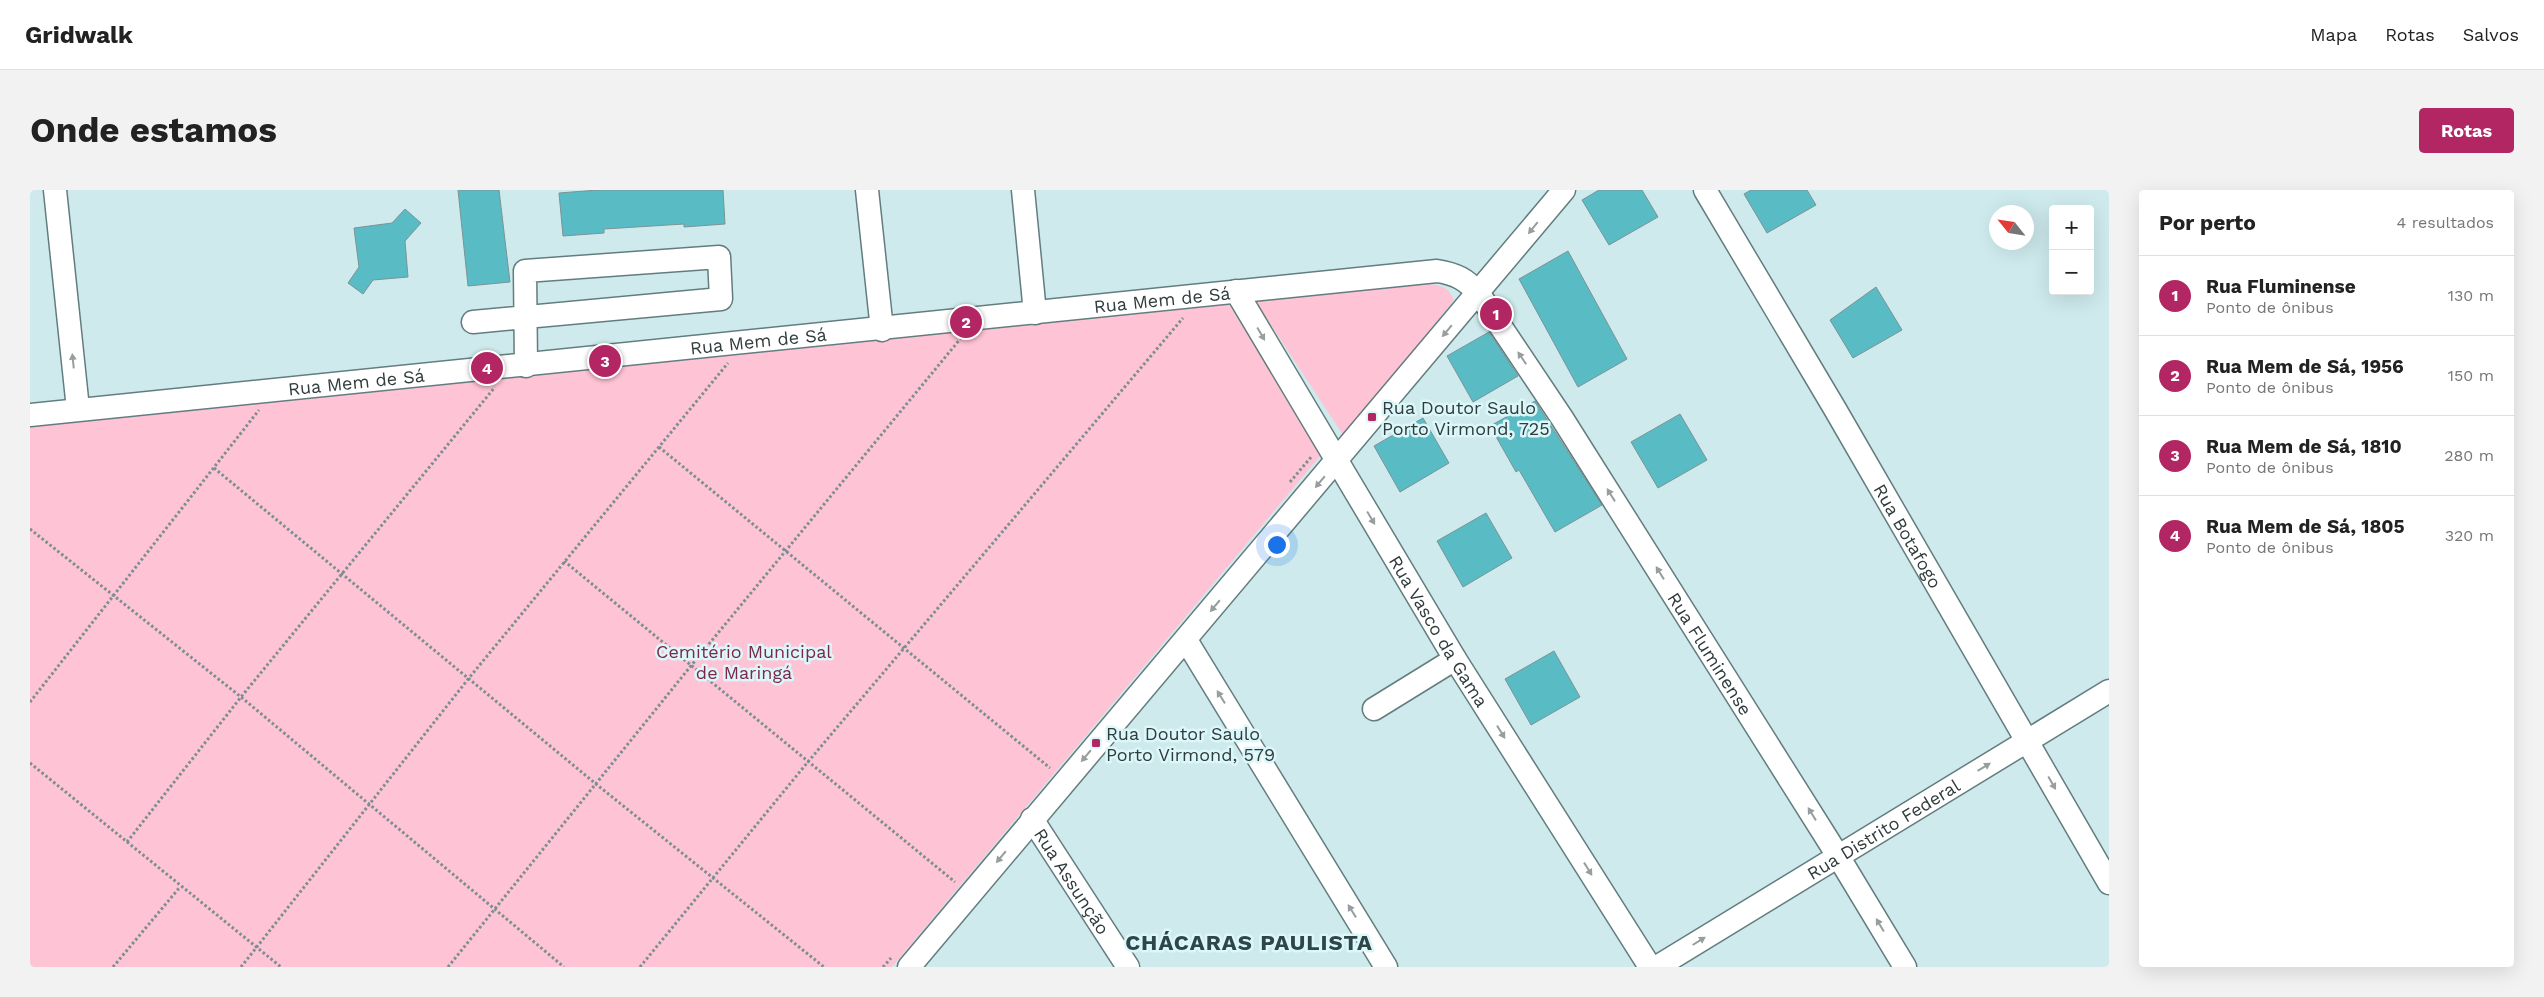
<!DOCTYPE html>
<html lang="pt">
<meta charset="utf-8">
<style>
:root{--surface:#fff;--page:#f2f2f2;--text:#222;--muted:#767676;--line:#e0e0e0;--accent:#b22763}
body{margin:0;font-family:"Work Sans",sans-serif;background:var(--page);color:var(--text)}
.controls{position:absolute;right:15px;top:15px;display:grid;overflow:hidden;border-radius:5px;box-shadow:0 5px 20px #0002}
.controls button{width:45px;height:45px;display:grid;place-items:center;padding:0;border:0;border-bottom:1px solid var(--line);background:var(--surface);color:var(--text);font:25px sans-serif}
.compass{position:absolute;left:1959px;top:15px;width:45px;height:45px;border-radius:50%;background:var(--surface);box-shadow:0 5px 20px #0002;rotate:300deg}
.you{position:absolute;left:1246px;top:354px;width:18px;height:18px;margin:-12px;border:4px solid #fff;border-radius:50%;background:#1a73e8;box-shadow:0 0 0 8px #1a73e833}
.badge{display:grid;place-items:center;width:32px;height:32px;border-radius:50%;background:var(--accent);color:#fff;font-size:16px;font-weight:700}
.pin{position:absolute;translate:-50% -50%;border:2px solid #fff;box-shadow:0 1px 5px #0006}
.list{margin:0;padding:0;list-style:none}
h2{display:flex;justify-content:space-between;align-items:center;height:65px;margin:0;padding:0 20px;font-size:21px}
h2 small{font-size:16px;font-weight:400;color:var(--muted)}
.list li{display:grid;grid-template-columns:32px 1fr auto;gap:15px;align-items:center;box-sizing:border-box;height:80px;padding:0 20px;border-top:1px solid var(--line)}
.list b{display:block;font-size:19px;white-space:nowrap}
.list p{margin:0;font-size:16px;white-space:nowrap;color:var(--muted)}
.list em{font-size:16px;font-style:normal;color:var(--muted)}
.map{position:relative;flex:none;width:2079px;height:777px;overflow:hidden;border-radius:5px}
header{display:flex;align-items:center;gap:30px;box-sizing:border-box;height:70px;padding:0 25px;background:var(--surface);border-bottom:1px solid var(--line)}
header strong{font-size:24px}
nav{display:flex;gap:28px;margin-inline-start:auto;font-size:18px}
.intro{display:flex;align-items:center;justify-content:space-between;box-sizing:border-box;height:120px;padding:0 30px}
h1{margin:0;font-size:35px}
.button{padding:12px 22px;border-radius:5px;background:var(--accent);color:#fff;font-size:18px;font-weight:700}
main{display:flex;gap:30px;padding:0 30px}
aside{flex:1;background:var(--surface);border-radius:5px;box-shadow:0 5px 20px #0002}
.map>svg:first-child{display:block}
.green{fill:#fec3d4}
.building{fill:#59bbc4;stroke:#7a9496}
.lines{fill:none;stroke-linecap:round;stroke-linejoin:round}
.minor-casing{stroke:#637d7f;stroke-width:25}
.path{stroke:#7b8e90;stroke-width:3;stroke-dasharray:2.5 2.5;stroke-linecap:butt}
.minor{stroke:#fff;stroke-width:22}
.oneway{fill:#989d9e}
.poi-dot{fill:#b22763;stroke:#dbf7fa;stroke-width:2}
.labels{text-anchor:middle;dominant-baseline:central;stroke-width:5;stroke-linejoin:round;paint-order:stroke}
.street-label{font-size:18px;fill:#303b3c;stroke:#dbf7fa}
.poi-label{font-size:18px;fill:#303b3c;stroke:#dbf7fa;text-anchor:start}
.park-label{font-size:18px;fill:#7e2849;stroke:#dbf7fa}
.district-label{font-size:22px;font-weight:bold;letter-spacing:1px;fill:#2f4649;stroke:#dbf7fa}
</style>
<header>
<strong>Gridwalk</strong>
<nav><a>Mapa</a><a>Rotas</a><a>Salvos</a></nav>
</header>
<div class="intro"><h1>Onde estamos</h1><a class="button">Rotas</a></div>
<main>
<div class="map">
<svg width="2079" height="777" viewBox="0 0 2079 777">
<rect width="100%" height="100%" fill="#ceeaed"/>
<path class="green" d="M1393,93C1408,95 1418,95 1424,110L1315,248L1224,109Z
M1199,114L1291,265L862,777H0V237Z"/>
<path class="building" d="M428,0H469L480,92L438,96Z
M568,0H693L695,34L654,37V34L574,39V43L533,46L529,3Z
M1569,0H1612L1628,27L1579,55L1552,10Z
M1721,0H1777L1786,15L1737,43L1714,4Z
M375,19L391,33L375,51L378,87L343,90L333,104L318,93L329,77L324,38L362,33Z
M1538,61L1597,169L1548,197L1489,89Z
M1846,97L1872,140L1823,168L1800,130Z
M1459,142L1488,186L1443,212L1417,166Z
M1505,211L1572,315L1525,342L1489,280L1486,282L1460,236Z
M1650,224L1677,270L1628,298L1601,252Z
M1393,228L1419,273L1370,302L1344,256Z
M1456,323L1482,368L1433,397L1407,351Z
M1524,461L1550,507L1501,535L1475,489Z"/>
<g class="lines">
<defs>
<g id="minor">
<path d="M25,0L48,219"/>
<path d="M837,0L852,140"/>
<path d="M993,0L1005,123"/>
<path id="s1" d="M1675,0L1805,219L2079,693"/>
<path id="s2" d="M1206,101L1425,469L1620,777"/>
<path d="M443,132L691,109L689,67L495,81L496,176"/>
<path id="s3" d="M0,225L1407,81C1426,84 1436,89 1449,104L1532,228L1808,666L1875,777"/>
<path d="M1156,450L1356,777"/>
<path d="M1344,519L1425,469"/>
<path id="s4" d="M1002,629L1098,777"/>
<path d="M879,777L1534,0"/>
<path id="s5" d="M1627,777L2079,501"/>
</g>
</defs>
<use href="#minor" class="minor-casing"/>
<path class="path" d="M629,257L1020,578
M184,278L566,594L794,777
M1260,292L1282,266
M0,339L211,507L534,777
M534,371L925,692
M0,512L229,220
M0,573L251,777
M97,652L211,507L465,197
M83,777L150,697
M211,777L439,488L698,173
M418,777L660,477L931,148
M610,777L777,573L1153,128
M853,777L861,768"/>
<use href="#minor" class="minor"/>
</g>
<defs><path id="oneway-solid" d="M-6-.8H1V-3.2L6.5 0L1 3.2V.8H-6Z" transform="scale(1.25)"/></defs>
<g class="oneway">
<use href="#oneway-solid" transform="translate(1503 38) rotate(129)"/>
<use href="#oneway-solid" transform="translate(1417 141) rotate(130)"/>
<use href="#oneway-solid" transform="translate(1231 144) rotate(60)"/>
<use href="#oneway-solid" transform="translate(1492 168) rotate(-124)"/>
<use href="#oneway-solid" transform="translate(43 171) rotate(-96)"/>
<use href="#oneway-solid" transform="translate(1290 292) rotate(130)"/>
<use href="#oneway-solid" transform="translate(1581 305) rotate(-122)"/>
<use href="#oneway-solid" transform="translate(1341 328) rotate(59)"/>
<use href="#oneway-solid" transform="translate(1630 383) rotate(-122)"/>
<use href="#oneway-solid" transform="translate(1185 416) rotate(130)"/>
<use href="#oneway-solid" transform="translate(1191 507) rotate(-122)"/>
<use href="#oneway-solid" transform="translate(1471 542) rotate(58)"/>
<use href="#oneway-solid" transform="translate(1056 566) rotate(130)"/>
<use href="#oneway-solid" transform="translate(1954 577) rotate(-31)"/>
<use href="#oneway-solid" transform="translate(2022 593) rotate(60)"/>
<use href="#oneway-solid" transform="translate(1782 624) rotate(-122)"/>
<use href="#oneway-solid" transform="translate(971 667) rotate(130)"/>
<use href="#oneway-solid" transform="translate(1558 679) rotate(58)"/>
<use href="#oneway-solid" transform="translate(1322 721) rotate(-122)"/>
<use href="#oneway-solid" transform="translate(1850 735) rotate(-121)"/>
<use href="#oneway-solid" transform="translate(1669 751) rotate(-32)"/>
</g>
<g class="poi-dot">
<rect x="1337" y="222" width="10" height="10" rx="2.5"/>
<rect x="1061" y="548" width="10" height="10" rx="2.5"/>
</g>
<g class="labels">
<g class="street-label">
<text stroke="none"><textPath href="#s3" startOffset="1138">Rua Mem de Sá</textPath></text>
<text stroke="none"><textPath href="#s3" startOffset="732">Rua Mem de Sá</textPath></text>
<text stroke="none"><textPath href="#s3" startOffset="328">Rua Mem de Sá</textPath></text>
<text stroke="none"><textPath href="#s1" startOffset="401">Rua Botafogo</textPath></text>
<text stroke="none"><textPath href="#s2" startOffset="396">Rua Vasco da Gama</textPath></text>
<text stroke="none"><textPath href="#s3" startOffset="1891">Rua Fluminense</textPath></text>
<text stroke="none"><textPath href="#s5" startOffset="265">Rua Distrito Federal</textPath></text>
<text stroke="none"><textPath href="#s4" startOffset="74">Rua Assunção</textPath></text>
</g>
<g class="poi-label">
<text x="1352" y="217">Rua Doutor Saulo<tspan x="1352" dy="21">Porto Virmond, 725</tspan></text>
<text x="1076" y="543">Rua Doutor Saulo<tspan x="1076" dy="21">Porto Virmond, 579</tspan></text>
</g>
<g class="park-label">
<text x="714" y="461">Cemitério Municipal<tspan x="714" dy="21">de Maringá</tspan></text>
</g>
<g class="district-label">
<text x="1219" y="752">CHÁCARAS PAULISTA</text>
</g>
</g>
</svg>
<div class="controls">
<button>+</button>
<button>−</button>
</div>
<svg class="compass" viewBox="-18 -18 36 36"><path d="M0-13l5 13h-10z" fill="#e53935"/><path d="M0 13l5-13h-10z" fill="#767676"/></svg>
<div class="you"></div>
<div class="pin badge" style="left:1466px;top:124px">1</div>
<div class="pin badge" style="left:936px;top:132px">2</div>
<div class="pin badge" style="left:575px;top:171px">3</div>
<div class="pin badge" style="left:457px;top:178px">4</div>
</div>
<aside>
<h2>Por perto<small>4 resultados</small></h2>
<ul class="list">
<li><span class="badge">1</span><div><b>Rua Fluminense</b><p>Ponto de ônibus</p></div><em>130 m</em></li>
<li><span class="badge">2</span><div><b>Rua Mem de Sá, 1956</b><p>Ponto de ônibus</p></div><em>150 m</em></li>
<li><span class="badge">3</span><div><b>Rua Mem de Sá, 1810</b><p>Ponto de ônibus</p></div><em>280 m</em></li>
<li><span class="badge">4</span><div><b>Rua Mem de Sá, 1805</b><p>Ponto de ônibus</p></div><em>320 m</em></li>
</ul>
</aside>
</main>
